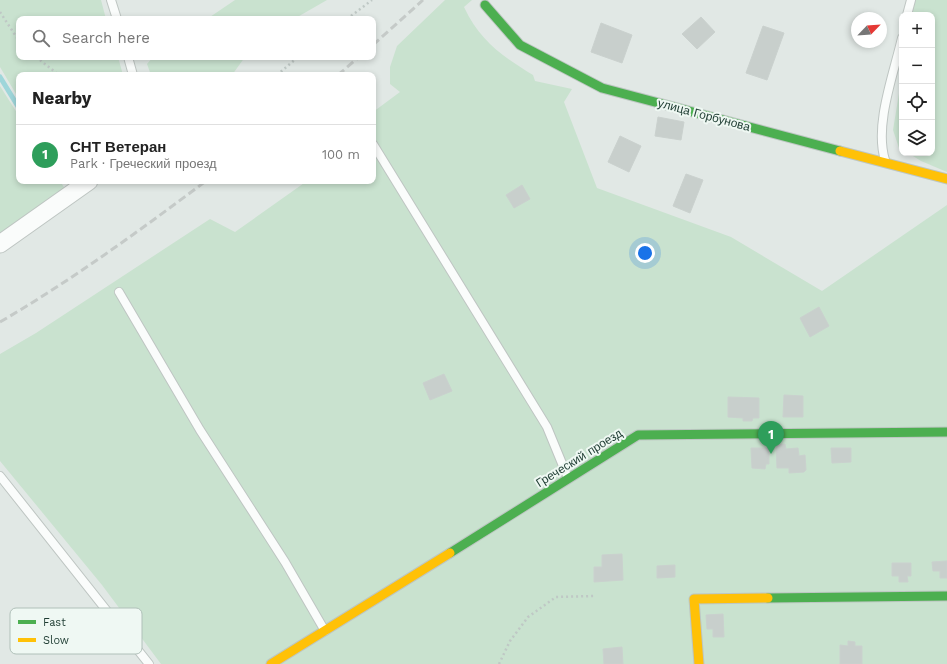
<!DOCTYPE html>
<meta charset="utf-8">
<style>
:root{--surface:#fff;--page:#f2f2f2;--text:#222;--muted:#767676;--line:#e0e0e0;--accent:#627871}
body{margin:0;font-family:"Work Sans",sans-serif;background:var(--page);color:var(--text)}
.controls{position:absolute;right:12px;top:12px;display:grid;overflow:hidden;border-radius:8px;box-shadow:0 2px 6px #0003}
.controls button{width:36px;height:36px;display:grid;place-items:center;padding:0;border:0;border-bottom:1px solid var(--line);background:var(--surface);color:var(--text);font:20px sans-serif}
.compass{position:absolute;left:851px;top:12px;width:36px;height:36px;border-radius:50%;background:var(--surface);box-shadow:0 2px 6px #0003;rotate:65deg}
.you{position:absolute;left:645px;top:253px;width:14px;height:14px;margin:-10px;border:3px solid #fff;border-radius:50%;background:#1a73e8;box-shadow:0 0 0 6px #1a73e833}
.badge{display:grid;place-items:center;width:26px;height:26px;border-radius:50%;background:var(--accent);color:#fff;font-size:13px;font-weight:700}
.pin{position:absolute;translate:-50% -33px;filter:drop-shadow(0 1px 2px #0008)}
.pin::after{content:'';position:absolute;top:21px;width:14px;height:12px;background:inherit;clip-path:polygon(0 0,100% 0,50% 100%)}
.list{margin:0;padding:0;list-style:none}
h2{display:flex;justify-content:space-between;align-items:center;height:52px;margin:0;padding:0 16px;font-size:17px}
h2 small{font-size:13px;font-weight:400;color:var(--muted)}
.list li{display:grid;grid-template-columns:26px 1fr auto;gap:12px;align-items:center;box-sizing:border-box;height:60px;padding:0 16px;border-top:1px solid var(--line)}
.list b{display:block;font-size:15px;white-space:nowrap}
.list p{margin:0;font-size:13px;white-space:nowrap;color:var(--muted)}
.list em{font-size:13px;font-style:normal;color:var(--muted)}
.icon{flex:none;width:22px;height:22px;fill:none;stroke:currentColor;stroke-width:2;stroke-linecap:round;stroke-linejoin:round}
.map{position:relative;flex:none;width:947px;height:664px;overflow:hidden}
.search{position:absolute;background:var(--surface);box-shadow:0 2px 6px #0003;left:16px;top:16px;width:360px;height:44px;display:flex;align-items:center;gap:10px;box-sizing:border-box;padding:0 14px;border-radius:8px;color:var(--muted);font-size:15px}
.panel{position:absolute;background:var(--surface);box-shadow:0 2px 6px #0003;left:16px;top:72px;width:360px;height:112px;border-radius:8px}
.map>svg:first-child{display:block}
.green{fill:#c9e2cf}
.lines{fill:none;stroke-linecap:round;stroke-linejoin:round}
.stream{stroke:#9ed6da;stroke-width:5}
.building{fill:#c8cfcc;stroke:#cad1ce}
.lane-casing{stroke:#bec5c2;stroke-width:10}
.street-casing{stroke:#bec5c2;stroke-width:19}
.fast-casing{stroke:#bdc6c2;stroke-width:11}
.slow-casing{stroke:#bdc6c2;stroke-width:11}
.path{stroke:#bfc8c5;stroke-width:2.5;stroke-dasharray:2 3;stroke-linecap:butt}
.lane{stroke:#fafcfb;stroke-width:8}
.street{stroke:#fafcfb;stroke-width:17}
.fast{stroke:#4caf50;stroke-width:9}
.slow{stroke:#ffc107;stroke-width:9}
.rail{stroke:#c5cac8;stroke-width:3;stroke-dasharray:8 4;stroke-linecap:butt}
.labels{text-anchor:middle;dominant-baseline:central;stroke-width:4;stroke-linejoin:round;paint-order:stroke}
.street-label{font-size:12px;fill:#1e3c32;stroke:#eff8f3}
.key{fill:#eff8f3;stroke:#b0c0b9;stroke-width:1}
.key-label{font-size:11px;fill:#1e3c32}
</style>
<div class="map">
<svg width="947" height="664" viewBox="0 0 947 664">
<rect width="100%" height="100%" fill="#e1e8e5"/>
<path class="green" d="M0,0H101L106,19H19V57H118L123,75H19V99L0,67Z
M235,0H327L294,19H207Z
M445,0H472L464,7C480,41 502,56 533,75L535,81L572,89L564,102L597,188L731,237L822,291L947,205V664H161L102,585L0,461V354L36,333L210,219L235,232L307,181H373V112L400,92L390,84V67L397,46Z
M915,0H947V172L921,161L908,153H932V15H912Z
M153,57H245L232,75H151L147,64Z
M902,75V149L899,148L893,130Z
M0,86L19,116V181H60L67,192L0,237Z"/>
<g class="lines">
<path class="stream" d="M0,77L19,108"/>
</g>
<path class="building" d="M701,17L715,32L697,49L682,34Z
M601,23L632,35L622,63L591,52Z
M763,26L784,33L767,80L746,73Z
M658,117L684,122L681,140L655,136Z
M620,136L641,146L629,172L608,162Z
M686,174L703,180L690,213L673,206Z
M522,185L530,199L514,208L506,195Z
M819,307L829,326L810,337L800,318Z
M444,374L452,391L430,400L423,383Z
M784,395L803,396V417H783Z
M728,397L759,398V418H753L752,421H743V418L728,417Z
M785,444L786,449L798,448L799,456L805,455L806,470L804,472L789,473V468H777L776,445Z
M751,448H769V464H766L765,469L752,468Z
M831,448H851V462L832,463Z
M622,554L623,580L594,582V567H602V555Z
M947,561V578H940V571H933L932,562Z
M892,563H911V576H907L908,582H899V576H892Z
M675,565V577L657,578V566Z
M723,614L724,637H713V629H707L706,615Z
M848,641L855,642V646H862V664H840V645L848,646Z
M622,647L623,664H604L603,649Z"/>
<g class="lines">
<defs>
<path id="lane" d="M111,0L117,19
M907,15L911,0
M128,57L133,75
M373,144L547,427L568,478
M885,160C874,125 894,73 902,38
M119,292L200,430L285,562L325,631
M0,476L149,664"/>
<path id="street" d="M0,244L89,181"/>
<path id="fast" d="M485,5L520,45L602,88L840,151
M450,553L638,435L947,432
M768,598L947,596"/>
<path id="slow" d="M840,151L947,179
M271,664L450,553
M699,664L694,599L768,598"/>
</defs>
<use href="#lane" class="lane-casing"/>
<use href="#street" class="street-casing"/>
<use href="#fast" class="fast-casing"/>
<use href="#slow" class="slow-casing"/>
<path class="path" d="M0,12L19,41
M347,19L372,0
M36,57L59,75
M277,75L298,57
M499,664L510,641L528,617L556,597L596,596"/>
<use href="#lane" class="lane"/>
<use href="#street" class="street"/>
<use href="#fast" class="fast"/>
<use href="#slow" class="slow"/>
<path class="rail" d="M373,45L423,0
M338,75L359,57
M0,322C72,280 139,231 206,181"/>
</g>
<g class="labels">
<g class="street-label">
<text transform="translate(704 115) rotate(15)">улица Горбунова</text>
<text transform="translate(579 458) rotate(-32)">Греческий проезд</text>
</g>
</g>
<rect x="10" y="608" width="132" height="46" rx="6" class="key"/>
<rect x="18" y="620" width="18" height="4" fill="#4caf50"/>
<rect x="18" y="638" width="18" height="4" fill="#ffc107"/>
<g class="key-label">
<text x="43" y="626">Fast</text>
<text x="43" y="644">Slow</text>
</g>
</svg>
<div class="controls">
<button>+</button>
<button>−</button>
<button><svg class="icon" aria-label="locate" viewBox="0 0 24 24"><circle cx="12" cy="12" r="6"/><path d="M12 2v4M12 18v4M2 12h4M18 12h4"/></svg></button>
<button><svg class="icon" aria-label="layers" viewBox="0 0 24 24"><path d="M12 4l9 5-9 5-9-5zM3 14l9 5 9-5"/></svg></button>
</div>
<svg class="compass" viewBox="-18 -18 36 36"><path d="M0-13l5 13h-10z" fill="#e53935"/><path d="M0 13l5-13h-10z" fill="#767676"/></svg>
<div class="you"></div>
<div class="pin badge" style="left:771px;top:454px;background:#2e9e5b">1</div>
<div class="search"><svg class="icon" aria-label="search" viewBox="0 0 24 24"><circle cx="10" cy="10" r="6"/><path d="M15 15l6 6"/></svg>Search here</div>
<section class="panel">
<h2>Nearby<small></small></h2>
<ul class="list">
<li><span class="badge" style="background:#2e9e5b">1</span><div><b>СНТ Ветеран</b><p>Park · Греческий проезд</p></div><em>100 m</em></li>
</ul>
</section>
</div>
